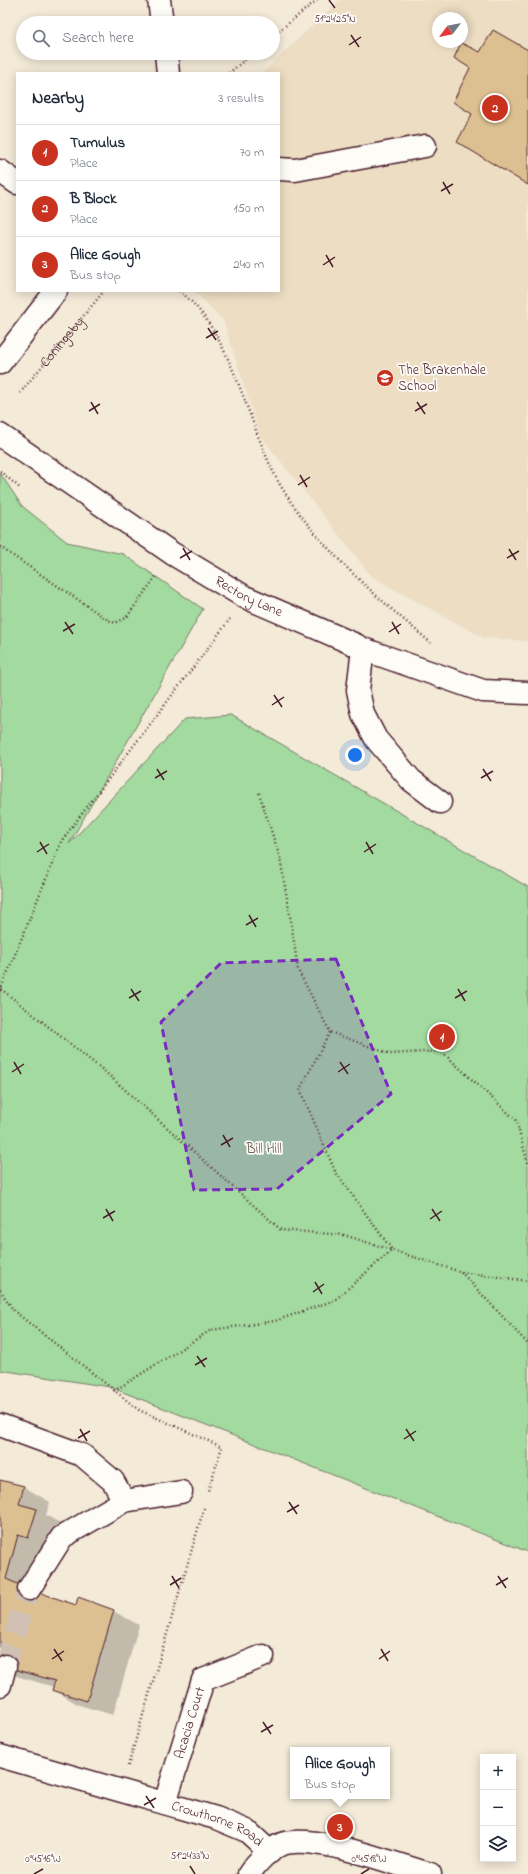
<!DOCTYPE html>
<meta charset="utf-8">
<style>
:root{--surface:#fff;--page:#f2f2f3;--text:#1f2937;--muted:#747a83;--line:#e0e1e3;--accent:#c8321e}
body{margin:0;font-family:"Indie Flower",sans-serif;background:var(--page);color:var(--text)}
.controls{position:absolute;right:12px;bottom:12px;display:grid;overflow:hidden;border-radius:0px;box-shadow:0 2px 10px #0003}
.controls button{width:36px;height:36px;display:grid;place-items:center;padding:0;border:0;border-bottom:1px solid var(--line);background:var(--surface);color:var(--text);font:20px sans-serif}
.compass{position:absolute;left:432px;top:12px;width:36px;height:36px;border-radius:50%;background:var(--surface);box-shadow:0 2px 10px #0003;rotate:238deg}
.you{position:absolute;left:355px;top:755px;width:14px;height:14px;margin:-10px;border:3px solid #fff;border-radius:50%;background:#1a73e8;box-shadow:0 0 0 6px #1a73e833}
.badge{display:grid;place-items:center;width:26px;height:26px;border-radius:50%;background:var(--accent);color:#fff;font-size:13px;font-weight:700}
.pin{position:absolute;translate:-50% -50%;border:2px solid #fff;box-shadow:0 1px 4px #0006}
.popup{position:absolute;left:290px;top:1747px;width:100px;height:52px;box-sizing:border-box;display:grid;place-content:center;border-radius:0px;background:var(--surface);filter:drop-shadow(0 1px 3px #0005);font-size:13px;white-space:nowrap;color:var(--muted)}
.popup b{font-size:15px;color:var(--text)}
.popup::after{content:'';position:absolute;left:50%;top:100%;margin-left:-8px;border:8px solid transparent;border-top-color:var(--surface)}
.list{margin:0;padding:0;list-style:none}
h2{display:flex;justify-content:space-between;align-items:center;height:52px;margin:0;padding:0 16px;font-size:17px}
h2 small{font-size:13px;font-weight:400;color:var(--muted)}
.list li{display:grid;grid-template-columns:26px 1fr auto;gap:12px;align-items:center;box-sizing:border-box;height:56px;padding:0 16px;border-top:1px solid var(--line)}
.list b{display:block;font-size:15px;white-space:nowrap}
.list p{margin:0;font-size:13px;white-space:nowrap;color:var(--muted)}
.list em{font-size:13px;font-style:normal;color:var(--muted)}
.icon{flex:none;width:22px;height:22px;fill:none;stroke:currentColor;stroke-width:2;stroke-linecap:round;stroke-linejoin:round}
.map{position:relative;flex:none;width:528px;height:1874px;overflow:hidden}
.search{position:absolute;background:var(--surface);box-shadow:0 2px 10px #0003;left:16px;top:16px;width:264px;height:44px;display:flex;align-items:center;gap:10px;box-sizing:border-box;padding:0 14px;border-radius:22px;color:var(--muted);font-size:15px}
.panel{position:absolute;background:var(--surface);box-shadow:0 2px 10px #0003;left:16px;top:72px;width:264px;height:220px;border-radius:0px}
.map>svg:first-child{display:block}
.built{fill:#ecddc3;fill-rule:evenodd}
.green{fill:#a2da9f;stroke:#767c65}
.shadow{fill:#0003}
.building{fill:#ddc091;stroke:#4a1f2b}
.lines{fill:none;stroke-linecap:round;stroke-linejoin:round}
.minor-tunnel{stroke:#d1c1b5;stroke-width:22;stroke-dasharray:22 11;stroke-linecap:butt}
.minor-casing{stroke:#4a1f2b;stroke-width:25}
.path{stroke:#4a1f2b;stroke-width:2.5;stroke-dasharray:1 3;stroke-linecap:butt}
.minor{stroke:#fdfcf7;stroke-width:22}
.marked{fill:#7b2cbf;fill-opacity:0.2;stroke:#7b2cbf;stroke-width:3;stroke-dasharray:8 5;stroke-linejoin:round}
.ticks{fill:none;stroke:#4a1f2b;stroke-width:1.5}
.labels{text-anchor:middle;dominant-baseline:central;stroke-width:3.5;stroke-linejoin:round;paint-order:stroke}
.street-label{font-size:14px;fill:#4a1f2b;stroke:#fdfcf7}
.poi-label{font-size:14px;fill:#4a1f2b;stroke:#fdfcf7;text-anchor:start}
.park-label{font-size:14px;fill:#64574e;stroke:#fdfcf7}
.ticks-label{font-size:10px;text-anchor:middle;fill:#4a1f2b;stroke:#fdfcf7;stroke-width:3.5;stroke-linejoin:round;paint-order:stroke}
</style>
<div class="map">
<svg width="528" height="1874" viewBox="0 0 528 1874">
<rect width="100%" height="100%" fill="#f3ead8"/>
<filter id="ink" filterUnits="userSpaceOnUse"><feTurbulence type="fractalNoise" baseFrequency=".025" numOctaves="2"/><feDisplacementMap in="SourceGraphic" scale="8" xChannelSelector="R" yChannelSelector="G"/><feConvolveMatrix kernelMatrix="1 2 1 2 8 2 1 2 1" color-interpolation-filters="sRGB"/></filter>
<g filter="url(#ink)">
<path class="built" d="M340,0H528V641L484,638L372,577L260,435L223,320L195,291H279V73H262ZM438,18H462V42H438Z"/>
<path class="green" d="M0,473L22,506L67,542L123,554L203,609L69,844L185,719L231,715L528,887V1552L110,1387L0,1370Z"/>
<path class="shadow" d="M0,1481L24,1487L50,1502L46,1515L63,1525L33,1591L76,1606L113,1611L139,1625L113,1715L79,1705L54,1690V1687L6,1673Z"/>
<path class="building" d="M493,30L528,50V185L457,142L472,114L453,102L470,68L454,58L461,43L480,52Z
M0,1480L24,1486L19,1504L37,1509L28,1538L18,1535L6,1579L29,1589L76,1605L78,1597L114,1610L87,1701L52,1690L55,1681L0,1665Z"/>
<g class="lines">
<path class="minor-tunnel" d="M5,1666L29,1589"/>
<defs>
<g id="minor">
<path d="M159,0L162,23"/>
<path d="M166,53L168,73"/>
<path d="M279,169L295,170L425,146"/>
<path d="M0,171L17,183"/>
<path d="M0,363L56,291"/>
<path id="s2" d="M0,435L173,554L245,597L356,645L363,649L483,691L528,693"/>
<path d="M363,649L358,690L363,714L376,739L411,780L440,802"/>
<path d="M0,1425L82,1455L113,1481L124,1501"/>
<path d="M29,1589L62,1537L124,1501L181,1492"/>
<path d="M0,1685L5,1666"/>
<path id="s3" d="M0,1756L216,1818L247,1831L270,1852"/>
<path id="s4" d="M165,1803L203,1680L263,1656"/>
<path d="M249,1874C256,1863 269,1849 282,1844C315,1833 396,1865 430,1874"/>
</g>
</defs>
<use href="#minor" class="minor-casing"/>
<g class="path">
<path d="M273,36L317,0"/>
<path d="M229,73L253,53"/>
<path d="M179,291C231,328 248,427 279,483C316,546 376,596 431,643"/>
<path id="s1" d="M20,393L104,291"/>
<path d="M0,471L21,489"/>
<path d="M0,547L108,620L115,623L126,618L157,575"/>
<path d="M259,793L280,858L290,915L298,970L330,1032L390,1054L441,1051L516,1120L528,1164"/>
<path d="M1,989L103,1070L281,1230L344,1235L461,1272L528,1281"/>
<path d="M0,991L62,840L230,619"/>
<path d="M461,1272L528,1344"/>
<path d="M0,1290L14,1311L139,1410L222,1447L208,1491"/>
<path d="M114,1391L211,1330L275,1321L335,1300L392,1250L335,1171L300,1089L330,1032"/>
<path d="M128,1766L204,1508"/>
</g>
<use href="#minor" class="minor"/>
</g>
</g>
<path class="marked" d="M336,959L391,1094L277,1189L194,1190L161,1022L221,963Z"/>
<path class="ticks" d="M329,0L335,8M351,35L359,47M349,45L361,37M443,182L450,194M441,191L453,184M326,255L333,267M323,265L335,257M208,328L216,340M206,338L218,331M91,402L98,414M417,402L425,414M89,411L100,404M415,411L427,404M300,475L307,487M298,485L310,477M183,548L190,560M509,549L516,560M180,558L192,551M507,558L519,551M65,622L73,634M392,622L399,634M63,631L75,624M389,632L401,624M274,695L282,707M272,705L284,697M157,769L164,780M483,769L491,781M155,778L167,771M481,778L493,771M40,842L47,854M366,842L373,854M37,852L49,844M364,852L376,844M249,915L256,927M246,925L258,918M131,989L139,1001M458,989L465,1001M129,998L141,991M455,998L467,991M14,1062L21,1074M340,1062L348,1074M12,1072L24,1064M338,1072L350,1064M223,1135L230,1147M221,1145L233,1138M106,1209L113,1221M432,1209L440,1221M103,1218L115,1211M430,1219L442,1211M315,1282L322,1294M313,1292L324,1284M197,1356L205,1367M195,1365L207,1358M80,1429L87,1441M406,1429L414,1441M78,1438L90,1431M404,1439L416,1431M289,1502L297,1514M287,1512L299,1505M172,1576L179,1588M498,1576L506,1588M170,1585L181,1578M496,1585L508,1578M54,1649L62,1661M381,1649L388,1661M52,1659L64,1651M379,1659L390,1651M263,1722L271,1734M261,1732L273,1725M146,1796L154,1808M144,1805L156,1798M190,1866L195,1874M34,1874L43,1869M361,1874L369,1869"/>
<defs>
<symbol id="school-disc" viewBox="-11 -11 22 22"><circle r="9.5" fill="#c8321e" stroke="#fdfcf7"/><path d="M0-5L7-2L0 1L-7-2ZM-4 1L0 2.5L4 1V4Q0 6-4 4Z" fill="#fff"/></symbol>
</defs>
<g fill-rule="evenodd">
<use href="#school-disc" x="375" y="368" width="20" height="20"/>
</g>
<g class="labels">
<g class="street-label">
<text stroke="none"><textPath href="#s1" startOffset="66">Coningsby</textPath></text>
<text stroke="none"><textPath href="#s2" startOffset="297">Rectory Lane</textPath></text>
<text stroke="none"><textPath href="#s4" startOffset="84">Acacia Court</textPath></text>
<text stroke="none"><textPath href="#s3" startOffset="228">Crowthorne Road</textPath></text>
</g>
<g class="poi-label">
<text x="398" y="370">The Brakenhale<tspan x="398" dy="16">School</tspan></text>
</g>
<g class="park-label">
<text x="264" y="1149">Bill Hill</text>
</g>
</g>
<g class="ticks-label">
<text x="335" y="22">51°24'25"N</text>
<text x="190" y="1859">51°24'33"N</text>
<text x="43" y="1862">0°45'16"W</text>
<text x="369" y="1862">0°45'18"W</text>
</g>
</svg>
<div class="controls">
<button>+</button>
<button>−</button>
<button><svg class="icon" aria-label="layers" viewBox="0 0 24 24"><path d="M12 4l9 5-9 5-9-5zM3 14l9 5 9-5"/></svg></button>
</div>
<svg class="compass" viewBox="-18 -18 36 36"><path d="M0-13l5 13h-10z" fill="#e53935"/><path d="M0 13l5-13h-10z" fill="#747a83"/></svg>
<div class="you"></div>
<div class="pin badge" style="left:442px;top:1037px">1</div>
<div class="pin badge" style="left:495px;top:108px">2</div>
<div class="pin badge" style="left:340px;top:1827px">3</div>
<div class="popup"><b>Alice Gough</b>Bus stop</div>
<div class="search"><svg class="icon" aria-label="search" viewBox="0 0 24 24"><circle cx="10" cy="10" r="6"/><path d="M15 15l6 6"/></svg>Search here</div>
<section class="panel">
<h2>Nearby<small>3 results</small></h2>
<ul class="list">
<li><span class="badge">1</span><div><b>Tumulus</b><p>Place</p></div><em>70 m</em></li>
<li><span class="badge">2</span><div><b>B Block</b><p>Place</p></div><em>150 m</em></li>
<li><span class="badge">3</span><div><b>Alice Gough</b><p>Bus stop</p></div><em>240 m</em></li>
</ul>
</section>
</div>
